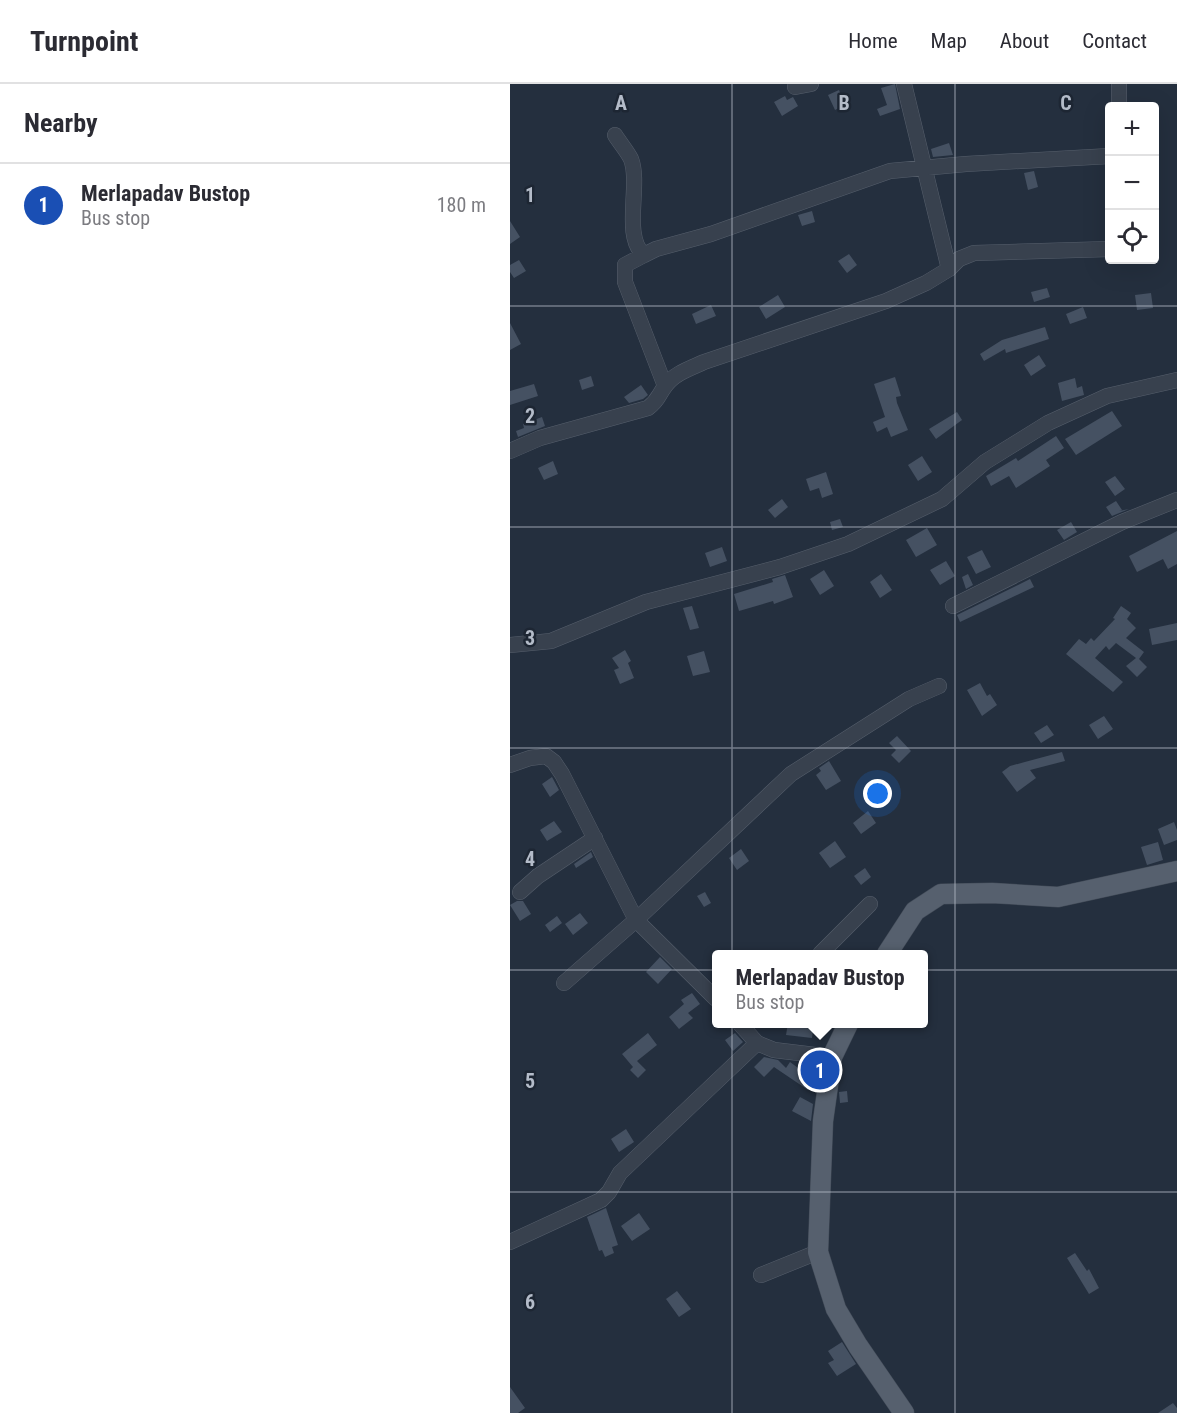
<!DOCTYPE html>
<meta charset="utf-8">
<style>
:root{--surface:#fff;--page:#f2f2f3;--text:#2b2b33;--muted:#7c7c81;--line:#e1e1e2;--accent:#0b8043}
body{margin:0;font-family:"Roboto Condensed",sans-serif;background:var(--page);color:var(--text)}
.controls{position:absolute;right:18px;top:18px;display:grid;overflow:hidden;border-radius:6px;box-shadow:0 6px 24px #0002}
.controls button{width:54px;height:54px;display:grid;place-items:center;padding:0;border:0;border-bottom:2px solid var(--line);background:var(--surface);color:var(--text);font:30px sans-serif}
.you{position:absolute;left:368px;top:710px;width:21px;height:21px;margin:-15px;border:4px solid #fff;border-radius:50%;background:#1a73e8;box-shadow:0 0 0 9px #1a73e833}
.badge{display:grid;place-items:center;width:39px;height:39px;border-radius:50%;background:var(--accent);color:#fff;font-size:20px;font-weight:700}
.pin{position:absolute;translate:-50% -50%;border:3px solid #fff;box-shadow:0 2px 6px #0006}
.popup{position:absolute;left:202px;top:866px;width:216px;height:78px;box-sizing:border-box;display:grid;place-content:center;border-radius:6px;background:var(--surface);filter:drop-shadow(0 2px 4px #0005);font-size:20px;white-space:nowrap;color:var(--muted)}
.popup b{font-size:22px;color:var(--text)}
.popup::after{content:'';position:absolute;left:50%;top:100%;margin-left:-12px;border:12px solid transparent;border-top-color:var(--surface)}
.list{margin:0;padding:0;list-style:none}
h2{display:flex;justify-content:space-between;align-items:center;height:78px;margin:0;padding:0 24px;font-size:26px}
h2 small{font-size:20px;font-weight:400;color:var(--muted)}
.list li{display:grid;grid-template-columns:39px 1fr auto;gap:18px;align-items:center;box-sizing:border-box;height:84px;padding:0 24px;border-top:2px solid var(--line)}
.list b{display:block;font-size:22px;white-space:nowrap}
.list p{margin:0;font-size:20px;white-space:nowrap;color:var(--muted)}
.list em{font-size:20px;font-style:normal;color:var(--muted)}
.icon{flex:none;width:33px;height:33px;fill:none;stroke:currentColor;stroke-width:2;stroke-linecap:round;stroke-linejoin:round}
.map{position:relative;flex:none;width:667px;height:1329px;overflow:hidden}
header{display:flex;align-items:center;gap:36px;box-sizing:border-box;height:84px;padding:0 30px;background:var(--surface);border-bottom:2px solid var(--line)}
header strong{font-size:28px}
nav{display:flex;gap:33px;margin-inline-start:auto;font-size:21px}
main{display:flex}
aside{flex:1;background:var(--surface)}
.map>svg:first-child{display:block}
.building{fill:#455162}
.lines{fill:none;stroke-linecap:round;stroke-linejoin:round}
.minor-casing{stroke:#565f6c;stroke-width:16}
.major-casing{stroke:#414a57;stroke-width:21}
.minor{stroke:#38414e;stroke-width:15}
.major{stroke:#56606e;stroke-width:20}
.grid{fill:none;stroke:#b4bcc9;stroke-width:1.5;stroke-opacity:0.55}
.grid-label{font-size:20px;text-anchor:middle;font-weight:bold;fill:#b4bcc9;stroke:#1d2633;stroke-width:5;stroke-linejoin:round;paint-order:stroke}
</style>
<header>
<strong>Turnpoint</strong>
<nav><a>Home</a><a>Map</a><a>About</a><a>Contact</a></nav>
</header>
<main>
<aside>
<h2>Nearby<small></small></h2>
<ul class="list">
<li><span class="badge" style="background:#1a4fb4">1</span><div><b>Merlapadav Bustop</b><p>Bus stop</p></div><em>180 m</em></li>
</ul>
</aside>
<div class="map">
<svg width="667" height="1329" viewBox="0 0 667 1329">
<rect width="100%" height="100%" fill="#242f3e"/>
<path class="building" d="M385,0L390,25L370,32L367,25L377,21L371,4Z
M329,6L335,21L325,26L318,11Z
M275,12L277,16L283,13L288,22L272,32L264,18Z
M439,59L443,71L423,73L421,65Z
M524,87L528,103L518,106L514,89Z
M302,127L305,138L292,142L288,131Z
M0,137L10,153L0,160Z
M339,170L347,181L337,189L328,177Z
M9,176L16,187L4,194L0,188V181Z
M537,204L540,213L524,218L521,208Z
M641,209L643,224L627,226L625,211Z
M268,211L275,223L256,235L249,223Z
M201,221L206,232L186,240L182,230Z
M573,223L577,234L560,240L556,230Z
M0,239L11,260L0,266Z
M535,243L539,255L496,269L495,265L474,277L470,270L492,256Z
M529,271L536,282L521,292L514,281Z
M81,292L84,302L72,306L69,296Z
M385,293L391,312L386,313L387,319L398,346L381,353L377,343L367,348L363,338L375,333L364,300Z
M565,294L567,304L572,302L574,311L552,317L548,299Z
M24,300L28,312L0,321V307Z
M131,301L138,311L133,315L119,319L114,313Z
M602,327L612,342L566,371L555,355Z
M447,328L452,336L426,355L419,345Z
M32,333L35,342L8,353L6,347L14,344L13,340Z
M546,352L554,364L536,376L540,382L506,404L499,392L481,402L476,392L506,374L508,377Z
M412,372L422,388L408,397L398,381Z
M43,377L48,390L34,396L28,384Z
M316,388L323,410L312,414L309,404L300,407L296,395Z
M605,392L615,405L605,412L595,398Z
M272,415L278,423L265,434L258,426Z
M606,417L612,426L609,427L619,425L602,432L596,423Z
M330,435L333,443L322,446L320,438Z
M561,438L567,448L554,456L547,446Z
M417,444L427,461L406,473L396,456Z
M667,447V480L658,485L653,475L627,488L619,472Z
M212,463L217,477L200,483L195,469Z
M472,466L481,483L466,490L457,473Z
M436,477L445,492L430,501L420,486Z
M314,486L324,502L310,511L300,495Z
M371,490L382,506L370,514L360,498Z
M458,490L463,501L456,505L452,493Z
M275,491L283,513L264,520L263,517L229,527L224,510L263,498L262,495Z
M520,495L524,503L450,538L447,531Z
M182,522L189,544L180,546L173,524Z
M611,522L621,529L617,535L626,544L616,554L634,568L629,575L637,583L627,593L616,582L626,574L606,559L599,566L596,562L585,574L613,598L603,608L556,570L569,555L576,560L581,554L584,557L605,535L603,534Z
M667,539V556L642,561L639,545Z
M115,566L121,577L118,579L124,594L110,600L104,586L109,584L102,574Z
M194,567L200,588L183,592L177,572Z
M470,599L477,612L480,610L487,621L472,632L457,606Z
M594,632L603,645L588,655L579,641Z
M537,641L544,651L531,659L524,649Z
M387,652L401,667L389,679L381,671L386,666L379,659Z
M552,668L555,677L520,686L526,694L507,708L492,688L500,682Z
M319,677L331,697L316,706L306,691L311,687L309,684Z
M42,693L49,706L40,713L32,700Z
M358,727L366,739L351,750L343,739Z
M44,737L52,748L37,757L30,746Z
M664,738L667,746V756L654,761L648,745Z
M325,757L336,773L320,784L309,769Z
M648,758L653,776L637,781L631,763Z
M231,765L239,777L227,786L219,774Z
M81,768L83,773L66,784L64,780Z
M355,784L361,793L351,801L344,792Z
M195,808L201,819L194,823L187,812Z
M7,817H13L21,830L10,837L0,821Z
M70,829L78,839L63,851L55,840Z
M47,832L52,839L40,848L35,841Z
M150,873L162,885L148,900L136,888Z
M182,909L190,920L178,929L183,934L169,945L159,933L174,920L171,916Z
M278,939H304L302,954L276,951Z
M138,949L147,961L127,977L136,986L128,994L120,986L123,983L112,970Z
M225,949L233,958L223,967L215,956Z
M254,973L268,976L276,984L280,978L303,995L298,1006L264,983L254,993L244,983Z
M337,1007L338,1018L330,1019L329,1008Z
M290,1013L303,1020L301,1037L282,1027Z
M116,1045L124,1058L109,1068L101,1055Z
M96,1124L108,1161L102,1163L104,1169L95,1173L92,1166L89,1167L77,1133Z
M129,1129L140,1145L122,1157L111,1142Z
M565,1169L577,1187L579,1185L589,1204L579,1210L557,1174Z
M167,1207L181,1225L169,1233L156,1215Z
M332,1258L346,1280L327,1292L318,1279L324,1276L318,1267Z
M0,1303L15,1324L8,1329H0Z
M663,1319L667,1324V1329H648Z"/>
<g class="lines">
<defs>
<path id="minor" d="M394,0L439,185
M285,3L301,0
M609,22V0
M105,51C110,59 117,67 121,75C131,101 112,152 134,171L146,165L201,150L380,87L456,80L600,72
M134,171L115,181V198L155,302
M0,367L30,354L138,324C149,316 148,311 156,301C165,289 181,284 194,278L376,217L416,199L439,185L449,175L464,169L600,165
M443,522L612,438L667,416
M0,561L41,557L136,518L270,483L338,460L432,415L475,378L538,339L597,312L667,296
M0,681L20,674L36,672L44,678L52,690L126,836L206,915
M10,808L28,792L85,754
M310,870L360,820
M54,899L126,836L281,690L399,615L429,602
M230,940L247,959L264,966L322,973
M0,1158L91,1116L99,1108L110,1089L247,959
M251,1191L308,1168"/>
<path id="major" d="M377,870L405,827L431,810L482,809L548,813L667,787
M338,940L322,973L313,1037L308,1168L326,1225L348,1262L394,1329"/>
</defs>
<use href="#minor" class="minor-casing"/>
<use href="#major" class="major-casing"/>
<use href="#minor" class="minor"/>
<use href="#major" class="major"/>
</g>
<path class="grid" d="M222,0V1329M445,0V1329M0,222H667M0,443H667M0,664H667M0,886H667M0,1108H667"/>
<g class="grid-label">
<text x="111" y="26">A</text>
<text x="334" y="26">B</text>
<text x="556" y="26">C</text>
<text x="20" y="118">1</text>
<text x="20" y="339">2</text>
<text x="20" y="561">3</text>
<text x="20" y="782">4</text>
<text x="20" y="1004">5</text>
<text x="20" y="1225">6</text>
</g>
</svg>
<div class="controls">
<button>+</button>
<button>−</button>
<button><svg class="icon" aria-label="locate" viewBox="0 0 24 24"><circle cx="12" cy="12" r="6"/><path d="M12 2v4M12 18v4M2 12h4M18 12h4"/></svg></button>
</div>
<div class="you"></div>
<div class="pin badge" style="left:310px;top:986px;background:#1a4fb4">1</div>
<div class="popup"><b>Merlapadav Bustop</b>Bus stop</div>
</div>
</main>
